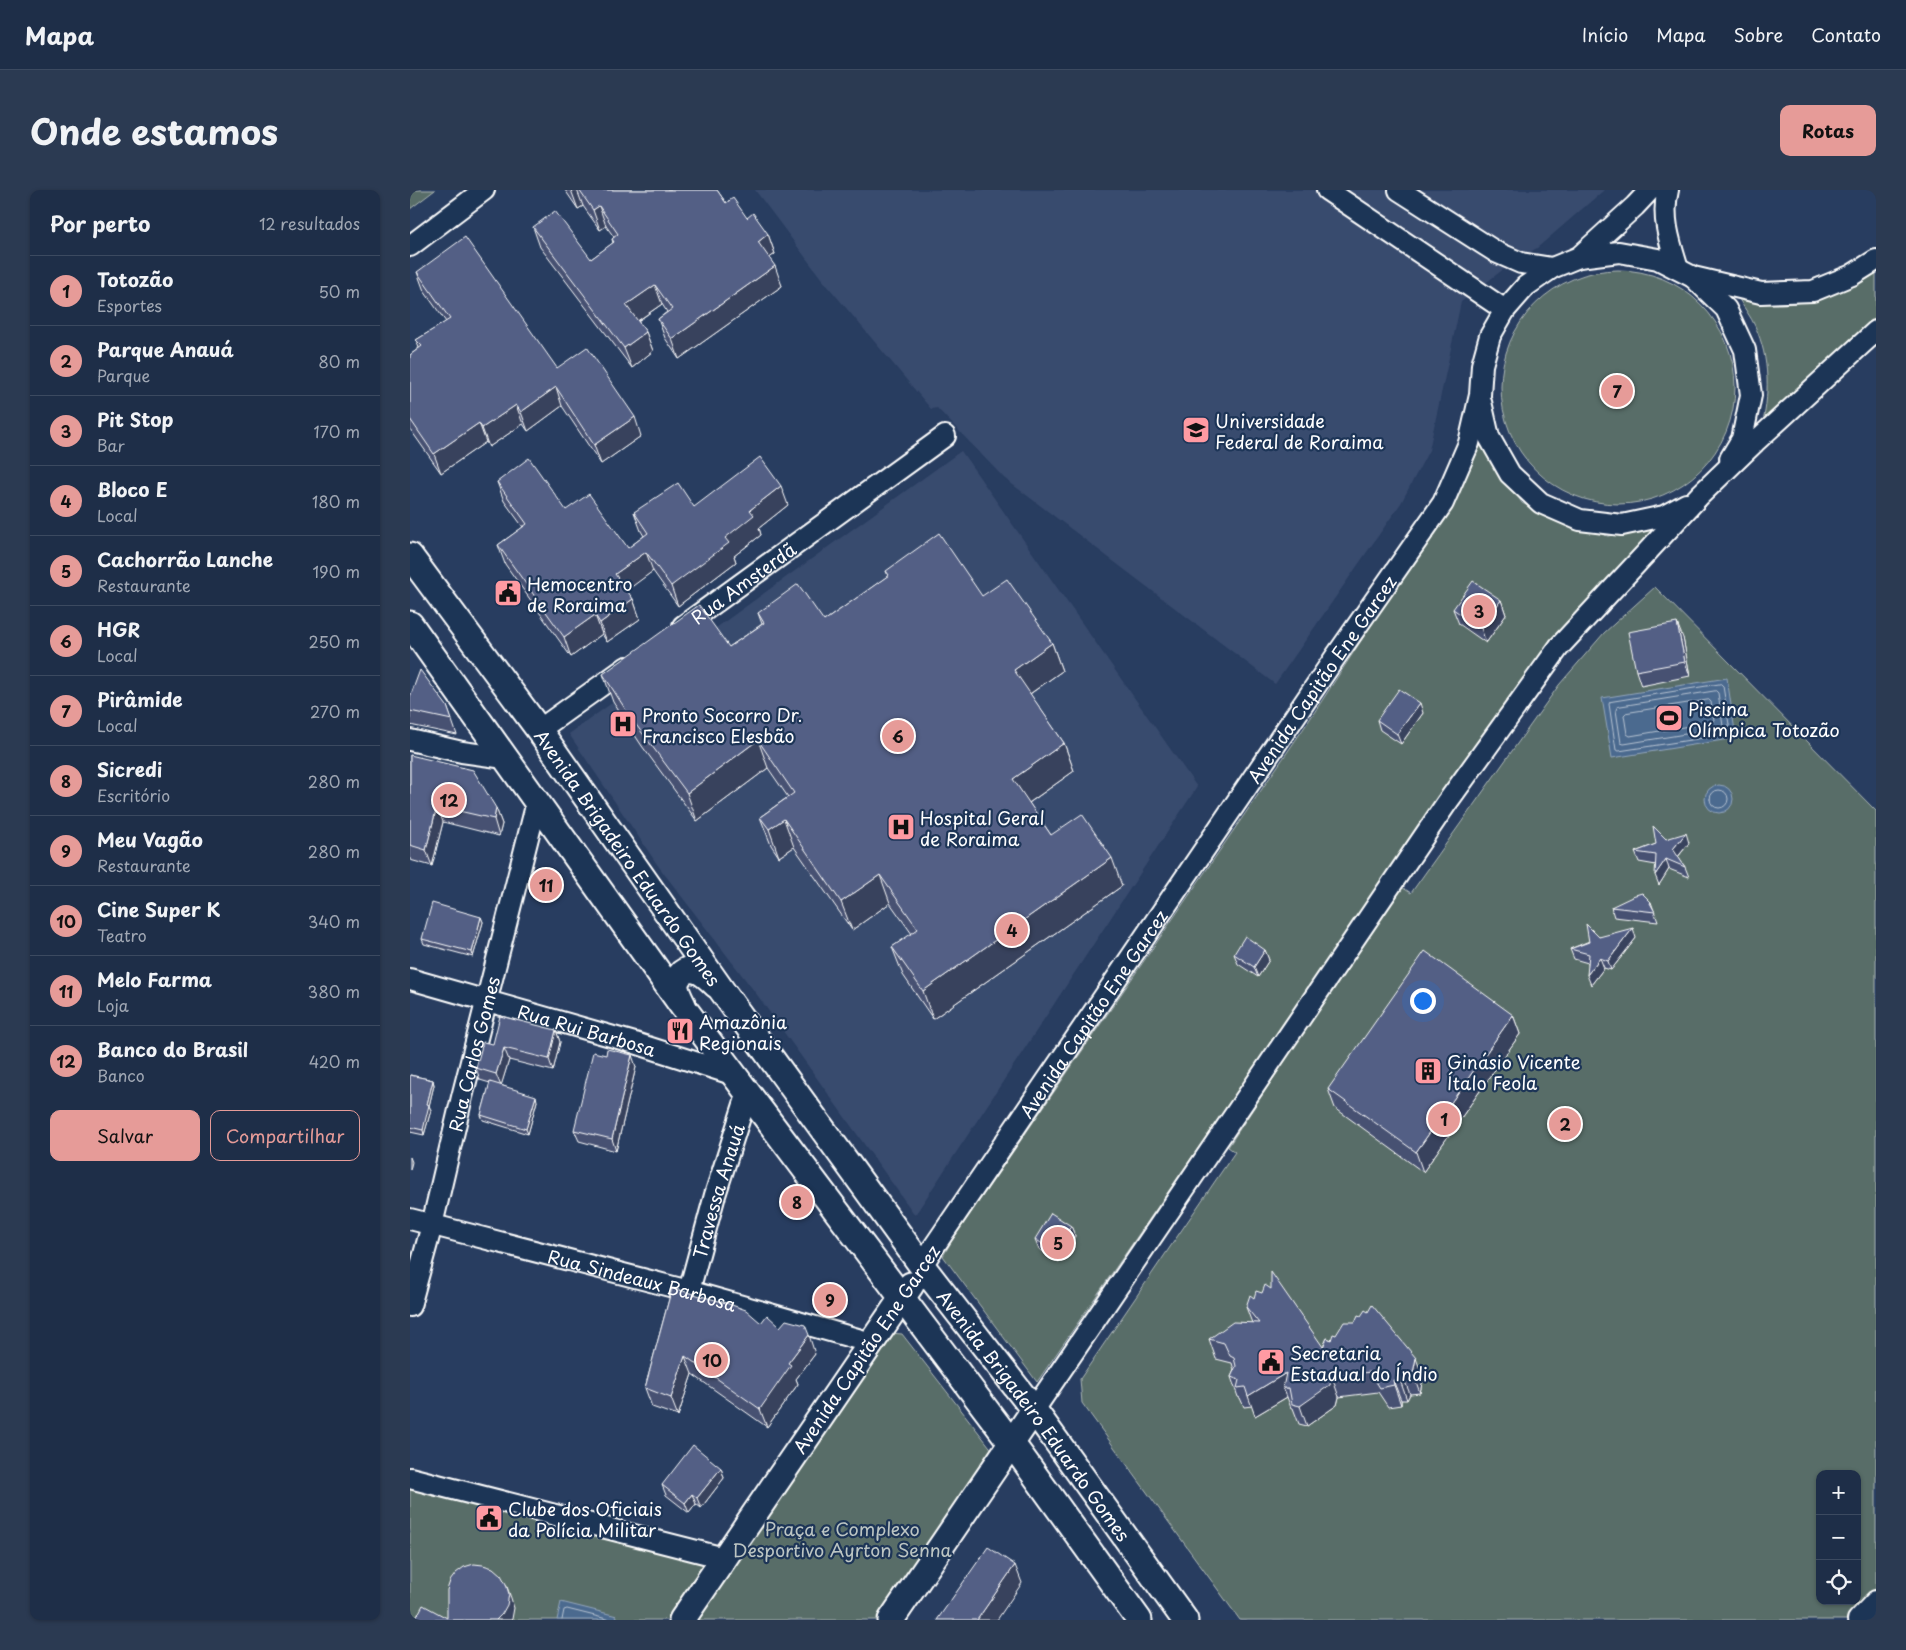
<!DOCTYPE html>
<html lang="pt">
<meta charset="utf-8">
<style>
:root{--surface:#1e2e48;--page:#2b3a52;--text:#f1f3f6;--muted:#a1a8b4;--line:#3c4a60;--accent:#e69b98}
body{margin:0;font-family:"Playpen Sans",sans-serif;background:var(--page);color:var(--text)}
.controls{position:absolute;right:15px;bottom:15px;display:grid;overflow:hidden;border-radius:10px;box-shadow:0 1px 4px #0004}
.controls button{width:45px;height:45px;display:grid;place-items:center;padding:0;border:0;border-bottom:1px solid var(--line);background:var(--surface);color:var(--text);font:25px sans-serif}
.you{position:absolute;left:1012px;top:810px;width:18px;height:18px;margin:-12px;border:4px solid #fff;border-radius:50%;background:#1a73e8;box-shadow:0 0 0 8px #1a73e833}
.badge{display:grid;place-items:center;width:32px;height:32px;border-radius:50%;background:var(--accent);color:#111;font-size:16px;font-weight:700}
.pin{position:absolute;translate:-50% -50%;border:2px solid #fff;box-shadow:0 1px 5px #0006}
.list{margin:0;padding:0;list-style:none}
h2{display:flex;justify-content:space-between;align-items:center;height:65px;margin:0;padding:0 20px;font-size:21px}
h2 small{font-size:16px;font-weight:400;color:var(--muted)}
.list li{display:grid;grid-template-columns:32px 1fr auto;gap:15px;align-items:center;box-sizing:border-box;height:70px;padding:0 20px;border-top:1px solid var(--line)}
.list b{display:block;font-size:19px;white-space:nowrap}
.list p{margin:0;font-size:16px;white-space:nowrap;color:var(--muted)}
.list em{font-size:16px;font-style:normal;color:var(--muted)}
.actions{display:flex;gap:10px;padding:15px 20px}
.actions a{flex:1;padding:11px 0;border:1px solid var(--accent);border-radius:10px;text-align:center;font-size:18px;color:var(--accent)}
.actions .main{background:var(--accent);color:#111}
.icon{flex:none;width:28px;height:28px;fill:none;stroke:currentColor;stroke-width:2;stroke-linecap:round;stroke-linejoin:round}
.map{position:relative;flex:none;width:1466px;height:1430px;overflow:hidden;border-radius:10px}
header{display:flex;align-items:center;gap:30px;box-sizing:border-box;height:70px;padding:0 25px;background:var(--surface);border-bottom:1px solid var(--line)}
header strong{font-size:24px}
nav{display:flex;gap:28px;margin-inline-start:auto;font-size:18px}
.intro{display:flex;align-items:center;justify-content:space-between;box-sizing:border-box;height:120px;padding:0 30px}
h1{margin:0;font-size:35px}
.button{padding:12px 22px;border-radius:10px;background:var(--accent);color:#111;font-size:18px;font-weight:700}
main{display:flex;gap:30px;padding:0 30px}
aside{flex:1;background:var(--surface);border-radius:10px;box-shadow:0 1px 4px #0004}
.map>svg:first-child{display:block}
.built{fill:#394b6e}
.green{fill:#586d68;stroke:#acb6b4;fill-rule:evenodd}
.water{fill:#4b6a8f;stroke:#93a6bc}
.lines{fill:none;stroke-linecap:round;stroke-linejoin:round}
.shore{stroke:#b7c3d2;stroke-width:1}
.minor-casing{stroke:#fff;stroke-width:24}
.major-casing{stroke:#fff;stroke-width:29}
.minor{stroke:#1d3557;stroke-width:20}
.major{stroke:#1d3557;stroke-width:25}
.wall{fill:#475172;stroke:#fff}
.shaded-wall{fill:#39425d;stroke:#fff}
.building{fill:#525e85;stroke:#fff}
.labels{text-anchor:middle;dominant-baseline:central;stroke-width:4.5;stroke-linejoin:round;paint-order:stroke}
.poi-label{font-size:18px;fill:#fff;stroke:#1d3557;text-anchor:start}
.street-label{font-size:18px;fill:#fff;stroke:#1d3557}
.park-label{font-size:18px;fill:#bcc5c3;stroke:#1d3557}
</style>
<header>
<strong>Mapa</strong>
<nav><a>Início</a><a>Mapa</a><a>Sobre</a><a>Contato</a></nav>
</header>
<div class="intro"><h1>Onde estamos</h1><a class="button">Rotas</a></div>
<main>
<aside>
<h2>Por perto<small>12 resultados</small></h2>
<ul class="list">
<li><span class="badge">1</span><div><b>Totozão</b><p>Esportes</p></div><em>50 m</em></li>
<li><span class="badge">2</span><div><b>Parque Anauá</b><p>Parque</p></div><em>80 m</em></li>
<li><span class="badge">3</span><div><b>Pit Stop</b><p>Bar</p></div><em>170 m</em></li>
<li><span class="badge">4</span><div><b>Bloco E</b><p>Local</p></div><em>180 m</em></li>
<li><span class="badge">5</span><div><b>Cachorrão Lanche</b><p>Restaurante</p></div><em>190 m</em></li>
<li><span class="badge">6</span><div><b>HGR</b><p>Local</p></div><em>250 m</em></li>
<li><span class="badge">7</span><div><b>Pirâmide</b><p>Local</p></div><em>270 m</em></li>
<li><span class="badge">8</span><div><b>Sicredi</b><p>Escritório</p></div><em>280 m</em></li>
<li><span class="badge">9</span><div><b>Meu Vagão</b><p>Restaurante</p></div><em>280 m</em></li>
<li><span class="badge">10</span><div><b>Cine Super K</b><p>Teatro</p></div><em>340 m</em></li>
<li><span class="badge">11</span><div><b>Melo Farma</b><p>Loja</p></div><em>380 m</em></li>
<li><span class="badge">12</span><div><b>Banco do Brasil</b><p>Banco</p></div><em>420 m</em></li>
</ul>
<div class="actions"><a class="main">Salvar</a><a>Compartilhar</a></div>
</aside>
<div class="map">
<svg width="1466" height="1430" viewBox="0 0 1466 1430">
<rect width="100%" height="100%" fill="#283d60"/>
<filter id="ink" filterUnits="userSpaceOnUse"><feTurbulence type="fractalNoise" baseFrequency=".02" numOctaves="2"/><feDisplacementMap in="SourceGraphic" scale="10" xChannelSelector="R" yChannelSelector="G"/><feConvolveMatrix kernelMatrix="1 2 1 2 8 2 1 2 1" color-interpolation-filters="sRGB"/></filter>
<g filter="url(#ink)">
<path class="built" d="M345,0H1194L1127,58L1104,71L1051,112L1019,260L991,313L865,494L594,288L527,218L521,219L411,88Z
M551,261L787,597L505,1025L348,806L249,677L159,544Z"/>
<path class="green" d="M0,0H25L0,19Z
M1091 197a117 117 0 1 1 234 0a117 117 0 1 1-234 0Z
M1466,81V135L1351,240C1360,207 1360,168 1345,136C1341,127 1334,118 1329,109C1343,111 1357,114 1371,114C1406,114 1438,99 1466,81Z
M1072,252L1112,313L1155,335L1198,346L1257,333L1176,417L1106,497L627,1192L533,1066L543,1049L898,532L1043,310Z
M1245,397L1466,621V1430H830L672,1213L670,1189L825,962L818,957L990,696L1001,703L1149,495L1194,443ZM1410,1284H1447V1411H1410Z
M479,1143L492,1144L583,1261L470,1430H288L292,1416Z
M0,1288L314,1368L272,1430H0Z"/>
<path class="water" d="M1317,488L1326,548L1202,568L1192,508Z
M1295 609a14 14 0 1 1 28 0a14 14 0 1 1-28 0Z
M151,1412L207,1426L206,1430H147Z"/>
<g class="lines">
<path class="shore" d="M1311,494L1313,496L1320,541L1319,544L1209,561L1206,560L1199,514L1200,512Z
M1306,501L1308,503L1313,536L1312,538L1214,554L1211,553L1206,520L1207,517Z
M1299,510L1301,512L1304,530L1303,532L1220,546L1217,544L1214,525L1216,523Z
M1300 609a9 9 0 1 1 18 0a9 9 0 1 1-18 0Z
M152,1430L154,1420L157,1419L201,1430"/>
<defs>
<g id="minor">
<path d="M917,0L1095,120"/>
<path d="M989,0L1086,62L1111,73L1142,78"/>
<path d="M1258,0C1251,27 1260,53 1268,79"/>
<path d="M0,56L74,0"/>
<path d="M1169,67L1225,16L1240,0"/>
<path d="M1284,88L1316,119L1335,160L1341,205L1332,249L1320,269"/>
<path d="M1071,212L1079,247L1100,284L1131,313L1170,330L1212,335L1254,326L1276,314"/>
<path id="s1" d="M273,436L535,246"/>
<path d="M129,540L217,477"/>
<path d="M0,550L52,562L95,568"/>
<path id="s2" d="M0,789L225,853L325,885"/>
<path id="s3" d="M0,1029L279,1101L462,1153"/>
<path id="s4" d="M512,1076L523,1058L926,466L1033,313L1059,253L1070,205L1072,175L1080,146L1095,120L1116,96L1142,78L1169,67L1209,62L1248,69L1283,87L1351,103L1403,101L1442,85L1466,70"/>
<path id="s5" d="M279,1101L305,1005L338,902"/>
<path id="s6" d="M0,1116L22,1035L52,907L127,612"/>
<path d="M624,1220L1036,614L1149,457L1290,305L1345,252L1466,141"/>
<path d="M0,1288L314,1368"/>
<path d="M1448,1430L1466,1411"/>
</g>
<g id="major">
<path id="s7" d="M0,366L129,540L313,802L512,1076L624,1220L775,1430"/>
<path d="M0,434L273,817L611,1266L729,1430"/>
<path d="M273,815C270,809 265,800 266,793C267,789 270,785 272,783C285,773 298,787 306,795"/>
<path d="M272,1430L501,1095"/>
<path d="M481,1430L624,1220"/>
</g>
</defs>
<use href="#minor" class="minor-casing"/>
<use href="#major" class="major-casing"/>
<use href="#minor" class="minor"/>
<use href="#major" class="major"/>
</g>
<path class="wall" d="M155,0H307L316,13L337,28L358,44L365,64L359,68L372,96L269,169L255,148L248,129L257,122L252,114L228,131L236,142L243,161L222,178L130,57L123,37L181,69L203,53L202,49L204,47L196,36L190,40L173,16L168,19Z
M7,82L147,178L231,246L191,274L152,216L118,241L113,234L79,257L76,252L31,283L0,239V165L9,158L6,150L36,132L14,101Z
M87,292L156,320L218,358L234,346L231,341L224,322L284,317L378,315L349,338L351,345L324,366L326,372L268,416L243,381L216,400L223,409L230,429L197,452L192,444L161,467L95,374L88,355L113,337L94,311Z
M476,381L572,406L642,453L652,481L620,504L654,553L664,581L619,613L641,645L712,696L523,829L493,785L482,757L502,744L480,713L442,740L384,657L369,667L361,655L350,627L378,607L358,578L287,631L232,556L203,512L193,484L319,457L352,434L348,423L414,431L478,386Z
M1091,410L1096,425L1076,453L1049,434L1043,419Z
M1273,448L1280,486L1231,496L1226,481Z
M0,507L37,516L47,545L0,535Z
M1013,523L991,554L970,540L967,530Z
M0,565L86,618L92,634L89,646L33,632L22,676L0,670Z
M1256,649L1279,653L1268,667L1275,677L1279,687L1259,679L1249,695L1246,675L1229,672L1225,662L1246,654Z
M1241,712L1248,732L1204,727L1201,717Z
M71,727L73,732L63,767L14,754L12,749Z
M1189,747L1226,748L1201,780L1194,778L1181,795L1178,773L1164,769L1160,759Z
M855,760L859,770L848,787L828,774L824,764Z
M1103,825L1110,844L1013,982L925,918L918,899Z
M146,840L150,852L143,881L99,870L91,895L127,911L118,944L73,930L71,925L80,893L70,890L66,878L83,854Z
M226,877L206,961L169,951L164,940Z
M0,885L23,890L24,895L19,916L21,920L14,945L0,942Z
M661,1036L665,1046L649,1072L629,1059L625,1049Z
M262,1098L351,1133L370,1137L405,1164L386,1189L388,1194L357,1237L282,1184L268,1226L242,1217L235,1198Z
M836,1117L913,1157L917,1148L1013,1188L1010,1203L1000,1204L997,1210H991V1215L978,1217L968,1202L929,1207L927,1215L897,1236L889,1234L883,1218H881L877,1207L845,1226L842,1216L834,1217L830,1208L828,1207L821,1187L824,1180L822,1173L806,1169L799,1149L842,1133Z
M311,1278L314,1288L291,1318L286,1314L279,1323L256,1305L252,1295Z"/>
<path class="shaded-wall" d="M161,0H167L173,16L168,19Z
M189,16L196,36L190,40L183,20Z
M358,44L365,64L355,71L348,52Z
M365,76L372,96L269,169L262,149Z
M245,95L252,114L223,134L216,115Z
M236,142L243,161L222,178L214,158Z
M146,197L152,216L118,241L111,222Z
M106,215L113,234L79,257L72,238Z
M225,227L231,246L191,274L184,255Z
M69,233L76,252L31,283L24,264Z
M371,296L378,315L349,338L351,345L324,366L326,372L268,416L261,396L315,348L340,320Z
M236,362L243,381L212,404L205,384Z
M223,409L230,429L197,452L190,433Z
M1091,410L1096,425L1076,453L1071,438Z
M185,425L192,444L161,467L154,447Z
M1267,433L1273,448L1280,486L1275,472Z
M642,453L652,481L614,508L604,480Z
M1010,513L1013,523L991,554L987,544Z
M348,550L358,578L287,631L277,603Z
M654,553L664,581L613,617L603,589Z
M27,616L33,632L22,676L16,660Z
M86,618L92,634L89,646L84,629Z
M374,629L384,657L369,667L359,639Z
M1276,643L1279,653L1266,669L1263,659Z
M702,668L712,696L523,829L513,801Z
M1256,669L1259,679L1249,695L1245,685Z
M470,685L480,713L442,740L431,712Z
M71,727L73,732L63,767L62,762Z
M1223,738L1226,748L1201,780L1198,771Z
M855,760L859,770L848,787L844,777Z
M1190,768L1194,778L1181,795L1177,785Z
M1103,825L1110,844L1013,982L1006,962Z
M146,840L150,852L143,881L139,869Z
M94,858L99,870L91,896L86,884Z
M222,865L226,877L206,961L202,949Z
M23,890L24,895L19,916L21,920L14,945L13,940L17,914Z
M126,906L127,911L118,944L116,939Z
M0,967L2,972L0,980Z
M661,1036L665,1046L649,1072L645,1062Z
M399,1145L405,1164L386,1189L388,1194L357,1237L350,1219L378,1173Z
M275,1166L282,1184L268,1226L261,1208Z
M1006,1168L1013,1188L1010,1203L1003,1183Z
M876,1183L879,1198H873L877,1207L845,1226L838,1206Z
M992,1184L1000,1204L997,1210L990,1190Z
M922,1187L929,1207L927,1215L897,1236L890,1216Z
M983,1190L991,1210V1215L984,1195Z
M311,1278L314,1288L291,1318L287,1308Z
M282,1304L286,1314L279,1323L275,1313Z
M605,1375L612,1393L587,1430H567Z
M96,1394L101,1408L104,1418L102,1429L101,1430H86Z"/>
<path class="building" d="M169,0H307L316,13L323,8L337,28L343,23L358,44L348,52L365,76L262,149L248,129L262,119L245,95L216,115L236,142L214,158L123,37L145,21L181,69L204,52L202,49L208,44L189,16L183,20Z
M55,47L147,178L177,157L225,227L184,255L146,197L111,222L106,215L72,238L69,233L24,264L0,229V165L12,156L6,150L40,129L7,82Z
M350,267L371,296L340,320L344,325L315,348L319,353L261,396L236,362L205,384L223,409L190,433L185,425L154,447L88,355L117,334L87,292L119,268L156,320L179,304L218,358L238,343L224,322L268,293L284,317Z
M529,343L572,406L597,389L642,453L604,480L654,553L603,589L641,645L672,624L702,668L513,801L482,757L508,739L470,685L431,712L374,629L359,639L350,627L384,603L348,550L277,603L221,528L193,484L289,415L319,457L354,433L348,423L388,394L414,431L479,385L476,381Z
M1063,391L1091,410L1071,438L1043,419Z
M1267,433L1275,472L1226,481L1218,442Z
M10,480L37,516L42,530L0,521V507Z
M989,499L1010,513L987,544L967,530Z
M0,565L63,580L86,618L84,629L27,616L16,660L0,655Z
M1243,636L1256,649L1276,643L1263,659L1275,677L1256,669L1245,685L1246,665L1225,662L1246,654Z
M1232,703L1241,712L1240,713L1245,722L1201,717L1222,707V706Z
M22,713L71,727L62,762L12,749Z
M1176,734L1189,747L1223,738L1198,771L1190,768L1177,785L1179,764L1160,759L1179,752Z
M835,746L855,760L844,777L824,764Z
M1015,761L1103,825L1006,962L918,899Z
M90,826L146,840L139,869L94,858L86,884L66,878L73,852L83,854Z
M197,859L222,865L202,949L164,940L183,862L196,865Z
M0,885L23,890L17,914L19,915L13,940L0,937Z
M80,892L126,906L116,939L71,925Z
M641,1023L661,1036L645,1062L625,1049Z
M861,1082L913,1157L917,1148L921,1150L923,1144L926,1145L934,1132H945L948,1125L951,1126L955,1120L958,1122L962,1115L1006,1168L1003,1183L992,1184L990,1190H983L984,1195L970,1198L960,1182L922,1187L920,1195L890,1216L882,1214L879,1198H873L876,1183L838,1206L835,1197L827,1198L829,1190L821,1187L826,1176L824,1168L820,1166L814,1153L799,1149L823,1132L849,1133L836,1117L840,1105L844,1108L846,1101L852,1103L855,1095L861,1099Z
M262,1098L316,1113L336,1120L351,1133L357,1125L370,1137L376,1130L395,1135L399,1145L378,1173L381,1175L350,1219L275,1166L261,1208L235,1198Z
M283,1255L311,1278L287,1308L282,1304L275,1313L252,1295Z
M578,1357L605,1375L567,1430H527Z
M64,1374L73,1375L83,1378L91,1385L96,1394L99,1404L97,1415L92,1424L86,1430H5L13,1415L37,1428V1400L40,1391L46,1383L54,1377Z"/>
</g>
<defs>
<symbol id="university-square" viewBox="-11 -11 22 22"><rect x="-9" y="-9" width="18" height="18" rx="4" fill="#ff9aa2" stroke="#1d3557"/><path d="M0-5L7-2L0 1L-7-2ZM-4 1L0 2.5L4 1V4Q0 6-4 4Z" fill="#111"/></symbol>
<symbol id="civic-square" viewBox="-11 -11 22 22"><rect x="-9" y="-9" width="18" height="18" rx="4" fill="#ff9aa2" stroke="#1d3557"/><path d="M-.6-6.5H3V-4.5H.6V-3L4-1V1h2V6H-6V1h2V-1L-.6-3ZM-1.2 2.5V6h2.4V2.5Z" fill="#111"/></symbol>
<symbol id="stadium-square" viewBox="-11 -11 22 22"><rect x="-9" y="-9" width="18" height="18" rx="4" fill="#ff9aa2" stroke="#1d3557"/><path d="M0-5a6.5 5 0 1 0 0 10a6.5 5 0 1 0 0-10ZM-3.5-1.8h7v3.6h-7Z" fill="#111"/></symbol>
<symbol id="hospital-square" viewBox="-11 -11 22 22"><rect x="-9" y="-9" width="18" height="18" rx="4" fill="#ff9aa2" stroke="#1d3557"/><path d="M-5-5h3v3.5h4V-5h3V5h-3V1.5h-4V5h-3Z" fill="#111"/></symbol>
<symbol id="restaurant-square" viewBox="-11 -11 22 22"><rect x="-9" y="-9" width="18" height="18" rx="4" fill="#ff9aa2" stroke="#1d3557"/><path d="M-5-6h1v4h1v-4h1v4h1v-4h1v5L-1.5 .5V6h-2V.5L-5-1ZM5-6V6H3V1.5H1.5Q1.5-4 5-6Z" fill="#111"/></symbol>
<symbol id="building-square" viewBox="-11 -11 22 22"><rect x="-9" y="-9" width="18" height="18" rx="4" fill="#ff9aa2" stroke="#1d3557"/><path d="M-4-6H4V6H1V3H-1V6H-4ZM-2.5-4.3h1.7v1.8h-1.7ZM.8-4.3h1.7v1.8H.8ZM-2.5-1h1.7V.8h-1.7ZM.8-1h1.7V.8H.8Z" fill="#111"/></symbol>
</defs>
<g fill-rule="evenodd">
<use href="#university-square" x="770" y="224" width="32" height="32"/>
<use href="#civic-square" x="82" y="387" width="32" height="32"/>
<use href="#stadium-square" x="1243" y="512" width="32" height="32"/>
<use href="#hospital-square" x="197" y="518" width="32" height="32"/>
<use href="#hospital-square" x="475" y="621" width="32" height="32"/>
<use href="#restaurant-square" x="254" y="825" width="32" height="32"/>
<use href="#building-square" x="1002" y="865" width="32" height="32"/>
<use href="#civic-square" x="845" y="1156" width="32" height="32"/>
<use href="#civic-square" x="63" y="1312" width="32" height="32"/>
</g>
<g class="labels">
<g class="poi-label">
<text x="805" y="230">Universidade<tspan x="805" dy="21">Federal de Roraima</tspan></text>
<text x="117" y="393">Hemocentro<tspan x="117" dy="21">de Roraima</tspan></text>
<text x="1278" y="518">Piscina<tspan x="1278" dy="21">Olímpica Totozão</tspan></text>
<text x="232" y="524">Pronto Socorro Dr.<tspan x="232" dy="21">Francisco Elesbão</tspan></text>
<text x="510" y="627">Hospital Geral<tspan x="510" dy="21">de Roraima</tspan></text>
<text x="289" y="831">Amazônia<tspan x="289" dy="21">Regionais</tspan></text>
<text x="1037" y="871">Ginásio Vicente<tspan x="1037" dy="21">Ítalo Feola</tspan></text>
<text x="880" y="1162">Secretaria<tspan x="880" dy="21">Estadual do Índio</tspan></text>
<text x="98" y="1318">Clube dos Oficiais<tspan x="98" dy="21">da Polícia Militar</tspan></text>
</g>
<g class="street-label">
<text stroke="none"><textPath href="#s1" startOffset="74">Rua Amsterdã</textPath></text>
<text stroke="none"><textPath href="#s4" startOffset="710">Avenida Capitão Ene Garcez</textPath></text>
<text stroke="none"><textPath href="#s7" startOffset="372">Avenida Brigadeiro Eduardo Gomes</textPath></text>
<text stroke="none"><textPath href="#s4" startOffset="305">Avenida Capitão Ene Garcez</textPath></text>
<text stroke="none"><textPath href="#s2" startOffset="184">Rua Rui Barbosa</textPath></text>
<text stroke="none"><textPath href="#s6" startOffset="260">Rua Carlos Gomes</textPath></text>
<text stroke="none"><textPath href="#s5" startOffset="104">Travessa Anauá</textPath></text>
<text stroke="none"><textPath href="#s3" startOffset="240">Rua Sindeaux Barbosa</textPath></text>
<text transform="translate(456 1159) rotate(-56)">Avenida Capitão Ene Garcez</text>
<text stroke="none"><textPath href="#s7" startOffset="1062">Avenida Brigadeiro Eduardo Gomes</textPath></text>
</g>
<g class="park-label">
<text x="432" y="1338">Praça e Complexo<tspan x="432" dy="21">Desportivo Ayrton Senna</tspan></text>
</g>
</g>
</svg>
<div class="controls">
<button>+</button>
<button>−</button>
<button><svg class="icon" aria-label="locate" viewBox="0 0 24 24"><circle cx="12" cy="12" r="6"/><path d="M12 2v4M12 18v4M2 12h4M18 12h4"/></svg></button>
</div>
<div class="you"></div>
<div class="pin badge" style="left:1034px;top:929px">1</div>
<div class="pin badge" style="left:1155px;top:934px">2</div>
<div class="pin badge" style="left:1069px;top:421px">3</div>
<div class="pin badge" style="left:602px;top:740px">4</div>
<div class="pin badge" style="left:648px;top:1053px">5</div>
<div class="pin badge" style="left:488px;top:546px">6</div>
<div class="pin badge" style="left:1207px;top:201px">7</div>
<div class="pin badge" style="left:387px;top:1012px">8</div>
<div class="pin badge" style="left:420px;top:1110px">9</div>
<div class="pin badge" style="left:302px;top:1170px">10</div>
<div class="pin badge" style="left:136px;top:695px">11</div>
<div class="pin badge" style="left:39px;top:610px">12</div>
</div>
</main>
